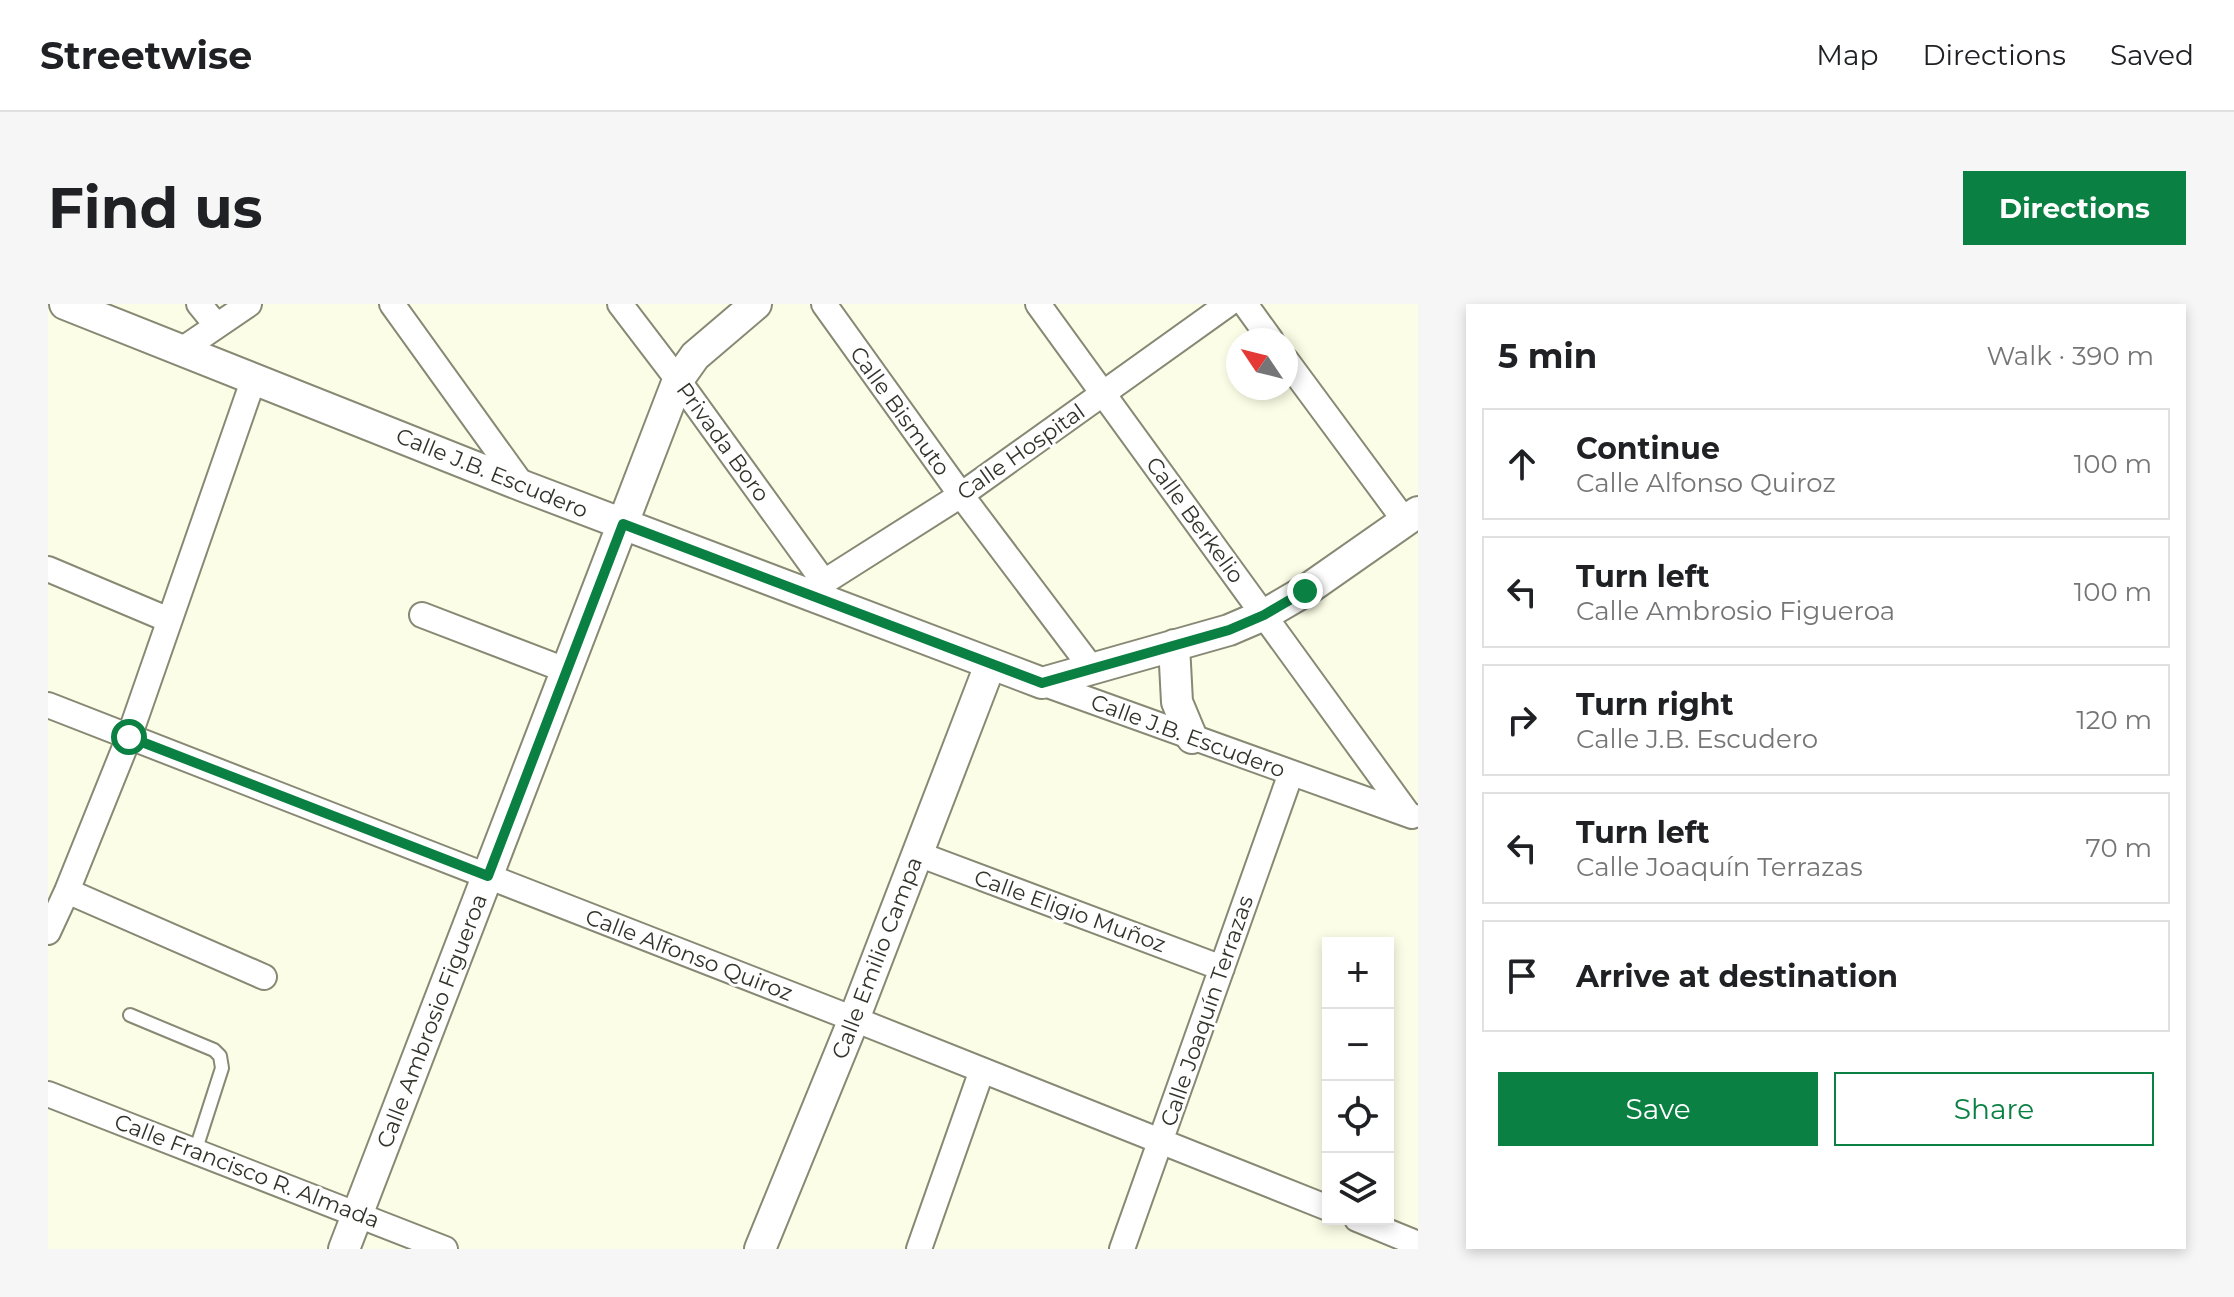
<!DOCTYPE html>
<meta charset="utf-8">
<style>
:root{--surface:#fff;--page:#f6f6f6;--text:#202124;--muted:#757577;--line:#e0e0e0;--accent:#0b8043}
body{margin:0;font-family:Montserrat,sans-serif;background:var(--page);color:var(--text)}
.controls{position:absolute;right:24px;bottom:24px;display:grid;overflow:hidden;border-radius:0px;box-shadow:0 4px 12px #0003}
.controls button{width:72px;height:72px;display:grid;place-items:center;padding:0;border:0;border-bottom:2px solid var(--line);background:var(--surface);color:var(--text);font:40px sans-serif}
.compass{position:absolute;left:1178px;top:24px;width:72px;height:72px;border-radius:50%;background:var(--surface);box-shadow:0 4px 12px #0003;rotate:305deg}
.stop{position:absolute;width:24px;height:24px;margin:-18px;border:6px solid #0b8043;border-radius:50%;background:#fff}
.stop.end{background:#0b8043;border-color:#fff;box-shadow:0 2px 8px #0008}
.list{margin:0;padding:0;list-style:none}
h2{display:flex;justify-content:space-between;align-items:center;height:104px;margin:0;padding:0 32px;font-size:34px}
h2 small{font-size:26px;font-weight:400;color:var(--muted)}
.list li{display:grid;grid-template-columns:52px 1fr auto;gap:24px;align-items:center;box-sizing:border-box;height:112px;margin:0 16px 16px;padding:0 16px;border:2px solid var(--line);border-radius:0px}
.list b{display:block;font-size:30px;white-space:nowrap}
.list p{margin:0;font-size:26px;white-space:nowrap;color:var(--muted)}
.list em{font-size:26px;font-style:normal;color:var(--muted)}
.actions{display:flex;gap:16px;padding:24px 32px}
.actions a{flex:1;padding:18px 0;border:2px solid var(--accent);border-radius:0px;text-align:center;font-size:28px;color:var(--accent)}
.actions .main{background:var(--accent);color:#fff}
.icon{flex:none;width:44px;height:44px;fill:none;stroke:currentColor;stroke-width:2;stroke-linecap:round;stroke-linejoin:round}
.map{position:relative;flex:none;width:1370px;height:945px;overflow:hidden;border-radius:0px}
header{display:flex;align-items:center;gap:48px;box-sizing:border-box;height:112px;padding:0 40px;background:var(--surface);border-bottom:2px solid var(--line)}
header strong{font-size:38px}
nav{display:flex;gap:44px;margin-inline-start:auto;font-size:28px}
.intro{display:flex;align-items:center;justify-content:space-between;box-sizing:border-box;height:192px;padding:0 48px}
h1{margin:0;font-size:56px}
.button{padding:20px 36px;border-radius:0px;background:var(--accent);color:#fff;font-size:28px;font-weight:700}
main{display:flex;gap:48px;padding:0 48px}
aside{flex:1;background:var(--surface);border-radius:0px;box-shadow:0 4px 12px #0003}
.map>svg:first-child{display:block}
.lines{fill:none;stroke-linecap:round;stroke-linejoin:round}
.service-casing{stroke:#878974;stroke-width:16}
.minor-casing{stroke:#878974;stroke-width:28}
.tertiary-casing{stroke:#878974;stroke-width:34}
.service{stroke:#fff;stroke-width:12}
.minor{stroke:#fff;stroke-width:24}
.tertiary{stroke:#fff;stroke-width:30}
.route{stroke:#0b8043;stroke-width:10}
.labels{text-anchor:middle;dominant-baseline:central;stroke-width:6;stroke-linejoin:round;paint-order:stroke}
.street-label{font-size:22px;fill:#32332a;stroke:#fff}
</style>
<header>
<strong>Streetwise</strong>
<nav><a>Map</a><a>Directions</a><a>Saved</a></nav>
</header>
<div class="intro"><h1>Find us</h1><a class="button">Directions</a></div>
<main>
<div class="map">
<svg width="1370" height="945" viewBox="0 0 1370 945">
<rect width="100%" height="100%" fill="#fcfde6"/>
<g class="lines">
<defs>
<path id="service" d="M82,711L166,746L172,752L174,764L147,848"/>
<path id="minor" d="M151,0L169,22
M344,0L475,182
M572,0L630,76L776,278
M776,0L913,191L1045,366
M990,0L1360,510
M1197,0L1223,36
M135,45L201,0
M1238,56L1357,217
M0,265L121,316
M768,295L776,278L913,191L1180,0
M374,311L520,367
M994,379L1364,512
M0,401L806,715L1280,904
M870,550L1174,664
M19,587L216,673
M0,628L19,587L81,433L206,74
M0,790L397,945
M1309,915L1370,940
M871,945L934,766
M1074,945L1243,469"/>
<path id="tertiary" d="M17,0L475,182L994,379L1181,326L1216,311L1257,287L1370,208
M1126,341L1129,398L1144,434
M296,945L630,76L647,52L708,0
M712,945L806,715L942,361"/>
</defs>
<use href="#service" class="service-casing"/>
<use href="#minor" class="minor-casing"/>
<use href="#tertiary" class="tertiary-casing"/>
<use href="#service" class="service"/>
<use href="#minor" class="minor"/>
<use href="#tertiary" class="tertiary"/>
</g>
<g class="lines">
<path class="route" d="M81,433L440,572L575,220L994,379L1181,326L1216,311L1257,287"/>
</g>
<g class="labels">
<g class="street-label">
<text transform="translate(852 107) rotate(54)">Calle Bismuto</text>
<text transform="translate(675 138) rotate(54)">Privada Boro</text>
<text transform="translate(973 148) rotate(-35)">Calle Hospital</text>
<text transform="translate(444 169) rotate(22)">Calle J.B. Escudero</text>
<text transform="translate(1147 216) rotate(54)">Calle Berkelio</text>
<text transform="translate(1140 432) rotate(20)">Calle J.B. Escudero</text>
<text transform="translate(1022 607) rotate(20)">Calle Eligio Muñoz</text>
<text transform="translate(641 651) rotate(21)">Calle Alfonso Quiroz</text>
<text transform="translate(829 654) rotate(-69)">Calle Emilio Campa</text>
<text transform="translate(1159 707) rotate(-71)">Calle Joaquín Terrazas</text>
<text transform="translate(384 717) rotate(-69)">Calle Ambrosio Figueroa</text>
<text transform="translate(199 867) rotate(21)">Calle Francisco R. Almada</text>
</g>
</g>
</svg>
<div class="controls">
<button>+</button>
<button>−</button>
<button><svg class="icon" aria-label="locate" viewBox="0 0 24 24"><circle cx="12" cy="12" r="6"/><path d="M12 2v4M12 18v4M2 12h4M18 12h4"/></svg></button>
<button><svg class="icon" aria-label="layers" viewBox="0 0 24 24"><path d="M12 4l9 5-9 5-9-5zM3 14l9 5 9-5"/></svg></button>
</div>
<svg class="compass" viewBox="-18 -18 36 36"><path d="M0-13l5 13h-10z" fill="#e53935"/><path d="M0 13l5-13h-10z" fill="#757577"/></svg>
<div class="stop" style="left:81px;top:433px"></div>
<div class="stop end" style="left:1257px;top:287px"></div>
</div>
<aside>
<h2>5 min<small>Walk · 390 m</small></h2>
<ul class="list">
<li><svg class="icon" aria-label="ahead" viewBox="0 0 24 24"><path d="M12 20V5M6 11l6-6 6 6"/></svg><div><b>Continue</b><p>Calle Alfonso Quiroz</p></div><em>100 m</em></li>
<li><svg class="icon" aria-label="left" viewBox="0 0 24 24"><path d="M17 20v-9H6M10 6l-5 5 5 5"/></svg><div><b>Turn left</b><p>Calle Ambrosio Figueroa</p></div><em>100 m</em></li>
<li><svg class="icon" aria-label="right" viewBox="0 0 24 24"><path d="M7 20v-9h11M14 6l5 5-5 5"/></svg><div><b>Turn right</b><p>Calle J.B. Escudero</p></div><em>120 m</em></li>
<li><svg class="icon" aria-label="left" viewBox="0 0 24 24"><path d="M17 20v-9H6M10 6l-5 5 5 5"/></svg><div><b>Turn left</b><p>Calle Joaquín Terrazas</p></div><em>70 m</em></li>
<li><svg class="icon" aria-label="arrive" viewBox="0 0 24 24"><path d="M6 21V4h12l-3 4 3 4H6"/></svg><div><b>Arrive at destination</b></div></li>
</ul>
<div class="actions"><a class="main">Save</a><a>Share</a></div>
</aside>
</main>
